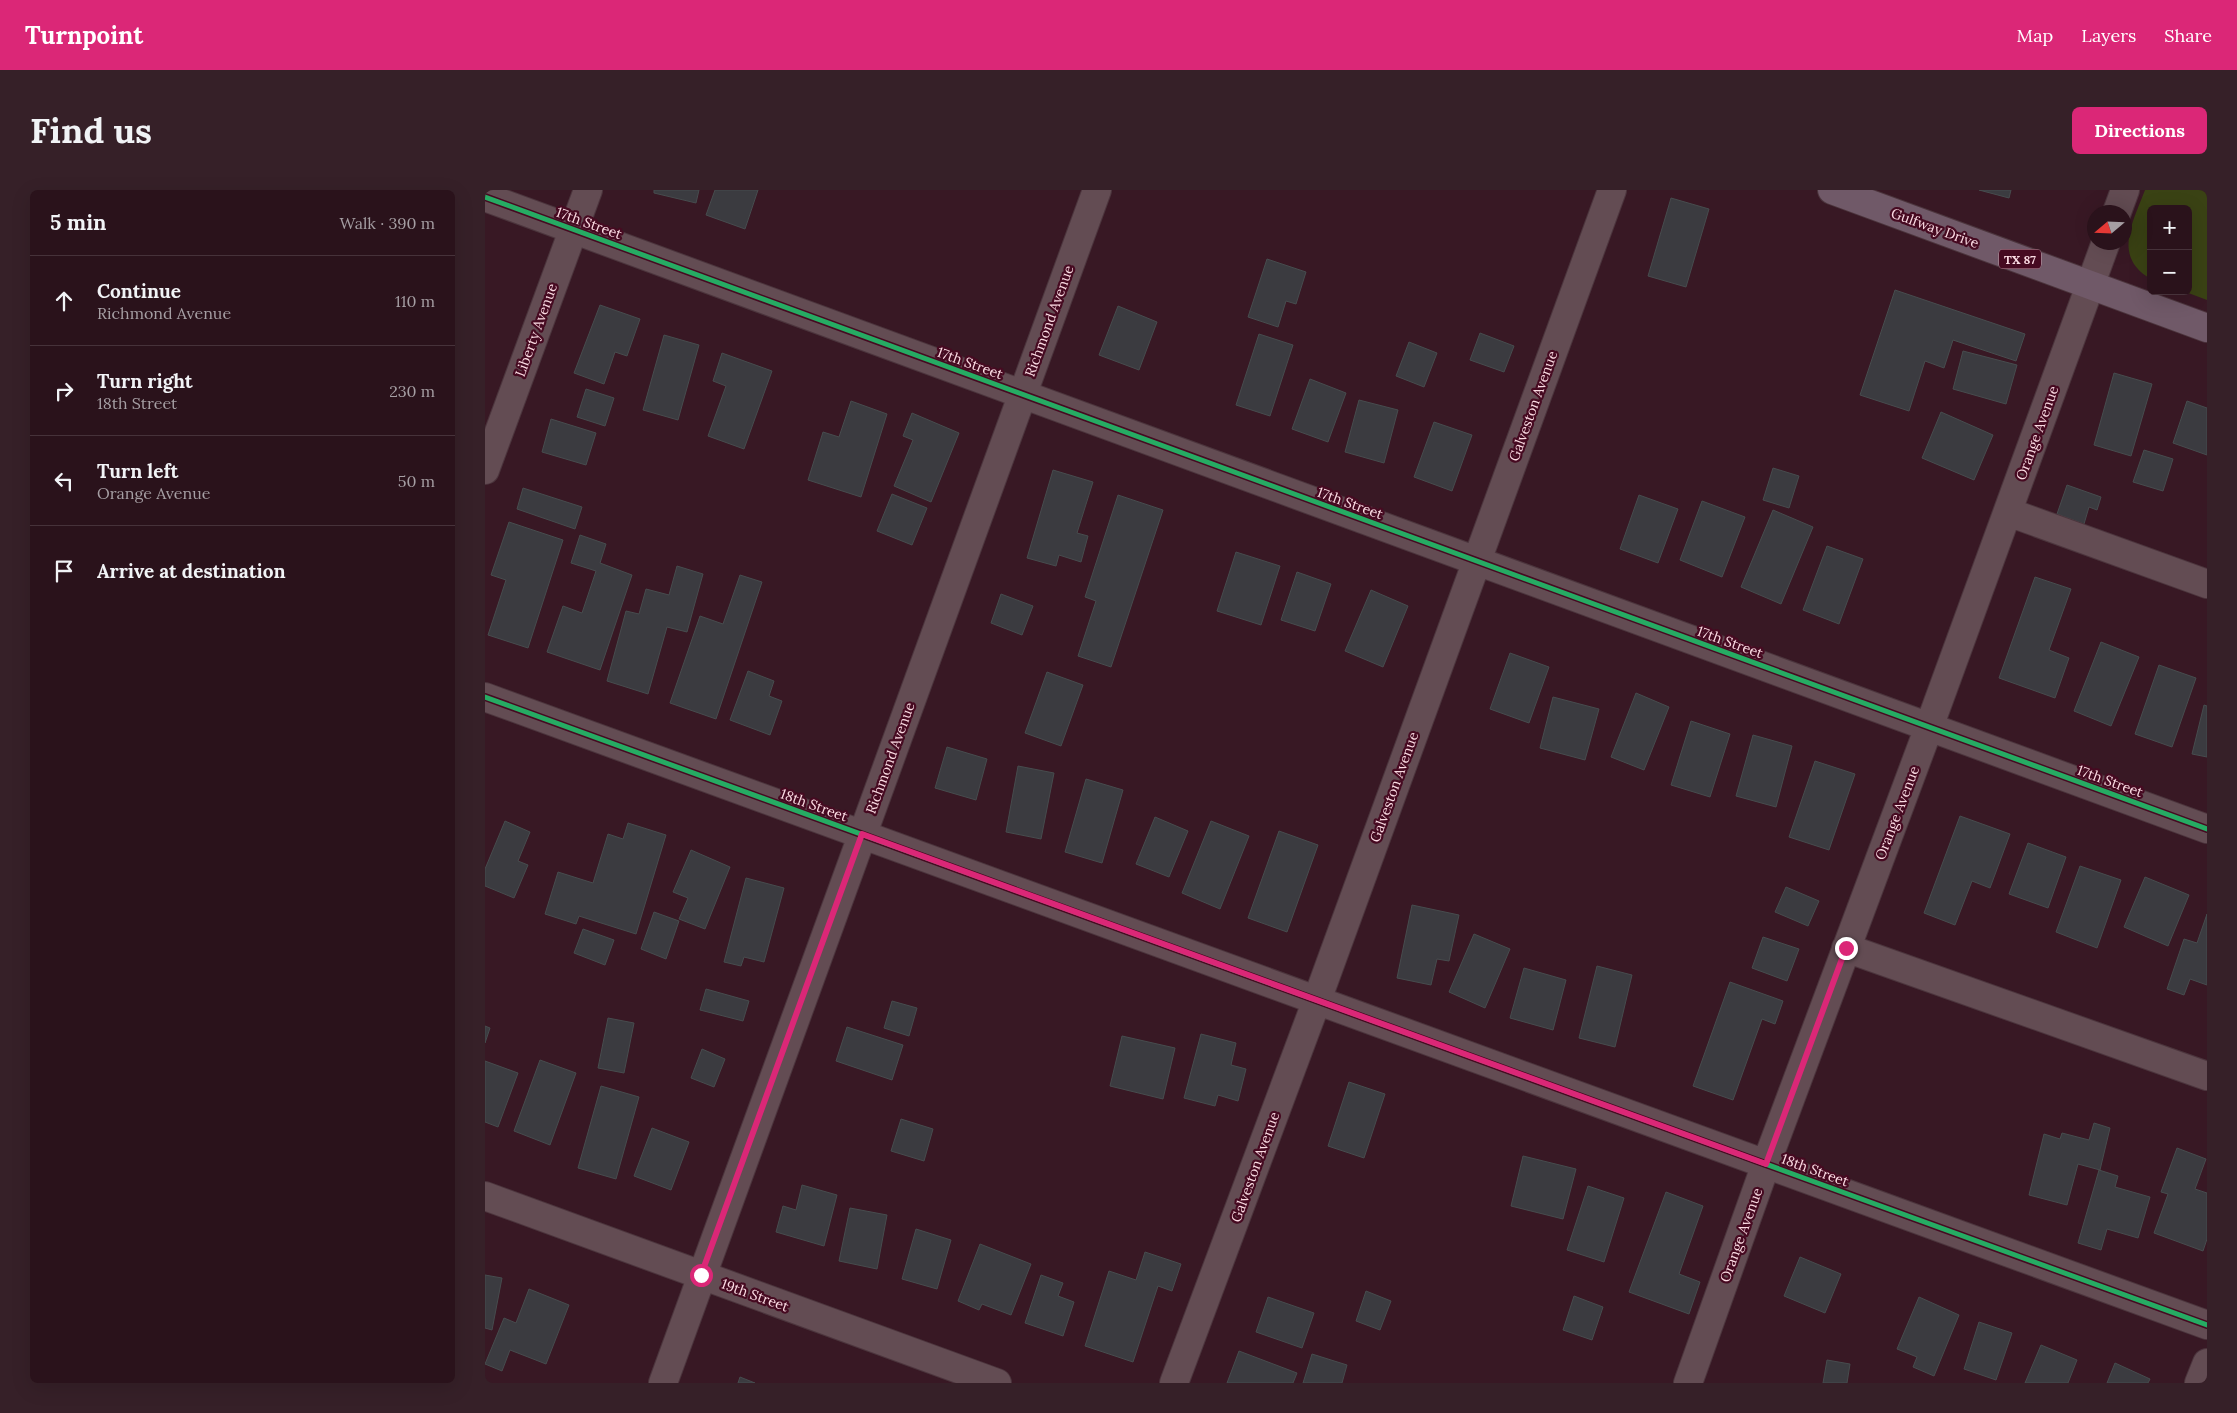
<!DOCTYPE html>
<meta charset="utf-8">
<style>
:root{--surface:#2a121b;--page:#362028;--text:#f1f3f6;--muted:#a59ea3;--line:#46323a;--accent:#db2777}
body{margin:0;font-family:Lora,serif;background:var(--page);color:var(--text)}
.controls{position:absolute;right:15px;top:15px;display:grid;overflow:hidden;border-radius:8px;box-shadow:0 5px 20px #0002}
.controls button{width:45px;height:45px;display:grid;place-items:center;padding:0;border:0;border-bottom:1px solid var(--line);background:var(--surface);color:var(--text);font:25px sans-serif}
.compass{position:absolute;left:1602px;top:15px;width:45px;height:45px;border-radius:50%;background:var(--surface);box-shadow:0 5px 20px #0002;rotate:251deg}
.stop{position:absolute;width:15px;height:15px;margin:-11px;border:4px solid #db2777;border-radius:50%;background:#fff}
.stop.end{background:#db2777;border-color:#fff;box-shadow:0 1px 5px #0008}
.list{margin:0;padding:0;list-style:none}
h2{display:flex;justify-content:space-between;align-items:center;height:65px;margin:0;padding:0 20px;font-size:21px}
h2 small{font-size:16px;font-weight:400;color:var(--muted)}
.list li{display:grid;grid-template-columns:32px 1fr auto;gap:15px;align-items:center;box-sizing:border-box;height:90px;padding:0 20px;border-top:1px solid var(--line)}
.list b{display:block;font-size:19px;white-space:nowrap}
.list p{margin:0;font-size:16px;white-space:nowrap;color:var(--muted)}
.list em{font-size:16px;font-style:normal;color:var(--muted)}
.icon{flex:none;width:28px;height:28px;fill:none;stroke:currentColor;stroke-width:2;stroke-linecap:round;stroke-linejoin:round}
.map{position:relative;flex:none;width:1722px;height:1193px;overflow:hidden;border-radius:8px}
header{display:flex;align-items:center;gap:30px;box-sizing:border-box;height:70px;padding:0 25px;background:var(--accent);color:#fff}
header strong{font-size:24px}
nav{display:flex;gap:28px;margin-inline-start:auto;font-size:18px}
.intro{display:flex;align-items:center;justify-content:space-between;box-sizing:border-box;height:120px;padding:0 30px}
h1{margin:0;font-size:35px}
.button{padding:12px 22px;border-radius:8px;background:var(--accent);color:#fff;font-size:18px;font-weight:700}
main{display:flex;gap:30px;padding:0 30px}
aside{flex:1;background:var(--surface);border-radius:8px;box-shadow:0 5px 20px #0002}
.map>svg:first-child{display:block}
.green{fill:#3a4214}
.building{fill:#3b3b40;stroke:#474c4e}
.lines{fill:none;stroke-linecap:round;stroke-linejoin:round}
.minor-casing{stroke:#4c353d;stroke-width:30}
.major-casing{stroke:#4c353d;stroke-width:30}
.minor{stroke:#634c53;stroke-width:28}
.major{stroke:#705968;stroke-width:28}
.cycleway-casing{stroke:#460a21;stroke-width:8}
.cycleway{stroke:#26ab63;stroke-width:5}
.route{stroke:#db2777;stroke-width:6}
.labels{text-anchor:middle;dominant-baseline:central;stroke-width:4.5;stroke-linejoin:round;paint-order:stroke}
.shield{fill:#460a21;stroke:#c59ca9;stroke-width:1}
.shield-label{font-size:12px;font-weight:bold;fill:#fbdbe3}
.street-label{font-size:14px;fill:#fbdbe3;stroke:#460a21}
</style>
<header>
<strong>Turnpoint</strong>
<nav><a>Map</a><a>Layers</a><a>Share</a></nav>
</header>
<div class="intro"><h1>Find us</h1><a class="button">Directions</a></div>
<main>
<aside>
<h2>5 min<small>Walk · 390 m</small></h2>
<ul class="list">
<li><svg class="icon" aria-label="ahead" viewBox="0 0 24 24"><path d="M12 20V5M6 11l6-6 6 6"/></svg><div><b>Continue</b><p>Richmond Avenue</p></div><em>110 m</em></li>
<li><svg class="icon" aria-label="right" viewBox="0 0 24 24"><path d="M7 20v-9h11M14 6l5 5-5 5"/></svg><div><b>Turn right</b><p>18th Street</p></div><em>230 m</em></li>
<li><svg class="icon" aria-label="left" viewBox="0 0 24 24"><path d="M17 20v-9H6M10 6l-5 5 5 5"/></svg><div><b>Turn left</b><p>Orange Avenue</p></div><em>50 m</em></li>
<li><svg class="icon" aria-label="arrive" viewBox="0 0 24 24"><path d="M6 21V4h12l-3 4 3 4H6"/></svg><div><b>Arrive at destination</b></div></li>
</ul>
</aside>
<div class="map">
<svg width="1722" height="1193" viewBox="0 0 1722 1193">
<rect width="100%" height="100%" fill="#381824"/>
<path class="green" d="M1660,0H1722V110L1698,101H1703V19H1666V89C1627,67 1648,32 1660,0Z"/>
<path class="building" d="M169,0H214L211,13L169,3Z
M230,0H273L260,39L221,25Z
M1494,0H1526L1524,8Z
M1186,8L1224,19L1201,97L1163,86Z
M782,69L821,82L811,114L801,111L793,137L763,127Z
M1410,100L1540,144L1531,171L1468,150L1459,178L1440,171L1424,221L1375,205Z
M115,115L155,129L142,166L130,162L119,194L89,183Z
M633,116L672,132L654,180L614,165Z
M995,143L1029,156L1019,182L985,170Z
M774,144L808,155L785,226L751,215Z
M179,145L214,155L193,230L158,220Z
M924,152L952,163L939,197L911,186Z
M1478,161L1532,175L1521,214L1468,199Z
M237,163L287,181L259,259L223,246L241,196L228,191Z
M1629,183L1667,194L1646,266L1609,255Z
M825,189L861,203L843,252L807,239Z
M101,199L129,208L120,236L92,227Z
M874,210L913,220L899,273L860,262Z
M366,211L402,224L376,307L323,290L338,242L354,247Z
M1702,211L1722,218V265L1688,253Z
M1456,222L1508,245L1489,290L1437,268Z
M427,223L474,243L446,312L409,296L428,250L418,246Z
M66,229L111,243L101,275L57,262Z
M949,232L987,245L967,301L929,287Z
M1659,260L1688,269L1678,301L1648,292Z
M1288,278L1314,286L1304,318L1278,310Z
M568,280L608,292L592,343L603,346L596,372L574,365L571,376L542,368Z
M1582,295L1616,307L1612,320L1604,317L1599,334L1572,324Z
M38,298L97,317L90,339L32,319Z
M407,304L442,318L427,355L392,341Z
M633,305L678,320L626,477L593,466L611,411L600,407Z
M1154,305L1193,319L1173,373L1135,359Z
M1217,311L1260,327L1237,387L1195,370Z
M1288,320L1328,337L1296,414L1256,397Z
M24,332L78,350L43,458L3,445L21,390L6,385Z
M95,345L121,354L115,373L147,385L115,480L62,462L78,416L97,423L111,381L86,373Z
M1342,356L1378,369L1354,434L1318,420Z
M751,362L795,376L776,435L732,421Z
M192,376L218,384L202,442L182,437L163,504L122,491L141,421L154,424L161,399L184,405Z
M812,382L846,394L830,441L796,430Z
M255,385L277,392L231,529L185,513L215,426L238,434Z
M1550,387L1586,399L1564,460L1584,468L1570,508L1514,488Z
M886,400L923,416L898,477L860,461Z
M516,404L548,416L537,445L506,433Z
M1616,452L1654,467L1626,536L1589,521Z
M1025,463L1064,477L1044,533L1005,519Z
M1674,475L1711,488L1687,557L1650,544Z
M263,481L289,491L284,506L297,511L285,545L245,530Z
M562,482L598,495L576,556L540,543Z
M1151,503L1184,517L1159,580L1126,567Z
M1068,507L1114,519L1100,570L1055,558Z
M1719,515L1722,516V567L1707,564Z
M1206,531L1245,544L1225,607L1186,595Z
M1268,545L1307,556L1291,617L1251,606Z
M462,557L502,569L491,610L450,598Z
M1330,571L1370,584L1344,660L1304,647Z
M533,576L569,583L556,649L521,642Z
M601,589L638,600L617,673L580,662Z
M1475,626L1525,644L1505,698L1487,691L1470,735L1439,723Z
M670,627L703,641L684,687L651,674Z
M20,631L45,642L33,671L43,675L29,708L0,696V679Z
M726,631L764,646L735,719L697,703Z
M143,633L181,645L151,744L94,726L91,734L60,724L73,682L108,693L123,644L138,649Z
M794,641L833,655L802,742L763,728Z
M1543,653L1581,667L1563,718L1524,704Z
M206,660L245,677L220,739L194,729L203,708L188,702Z
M1595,676L1636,690L1612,758L1571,742Z
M1660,687L1704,705L1683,756L1639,737Z
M261,688L299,698L279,772L259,767L256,776L239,772Z
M1301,697L1334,711L1323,736L1290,722Z
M927,715L974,725L964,771L952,769L946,795L912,788Z
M169,722L194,731L181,769L156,759Z
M1722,724V795L1705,789L1699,805L1682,799L1699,749L1712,753Z
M98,739L129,750L120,775L89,763Z
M989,744L1025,759L1000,818L964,802Z
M1278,747L1314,759L1302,791L1267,778Z
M1112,776L1147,785L1130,857L1094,848Z
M1039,778L1081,790L1068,840L1025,828Z
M1245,792L1298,811L1290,834L1277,829L1248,910L1208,896Z
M221,799L264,811L258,831L215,820Z
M407,811L432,818L424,846L399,838Z
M123,828L149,833L139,883L113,878Z
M0,836L5,838L0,853Z
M362,837L418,855L407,890L351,871Z
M716,844L751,853L746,875L761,879L753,911L733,905L730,916L699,908Z
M637,846L690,858L678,909L625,896Z
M217,859L240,869L229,897L206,888Z
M55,870L91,883L65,955L29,941Z
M0,871L33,883L13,937L0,932Z
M864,892L900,904L879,968L843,956Z
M116,896L154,907L131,989L93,978Z
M416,929L448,939L439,971L406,961Z
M1609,933L1625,938L1615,980L1593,974L1582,1015L1544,1005L1559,944L1575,949L1577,943L1604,950Z
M167,938L204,952L186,1000L149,986Z
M1692,958L1721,969L1710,999L1722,1003V1049L1718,1061L1669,1043L1683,1004L1676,1002Z
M1038,966L1091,979L1078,1029L1026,1016Z
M1614,980L1633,986L1630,997L1665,1007L1653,1048L1622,1039L1616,1060L1593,1053Z
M317,995L352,1005L339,1056L291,1042L298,1016L311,1020Z
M1103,996L1139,1008L1119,1072L1082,1060Z
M1181,1002L1218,1016L1194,1084L1215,1092L1204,1124L1144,1102Z
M365,1018L402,1025L392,1079L354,1071Z
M431,1039L466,1050L452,1099L417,1089Z
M495,1054L546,1074L526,1125L497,1114L494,1120L473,1111Z
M660,1062L696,1074L687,1101L673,1096L648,1172L600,1156L624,1081L651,1090Z
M1315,1067L1356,1084L1340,1123L1299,1106Z
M0,1085L17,1088L7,1140L0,1138Z
M556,1085L578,1093L573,1106L589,1112L578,1146L540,1133Z
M44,1099L84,1115L61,1174L25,1160L17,1181L0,1174L19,1128L31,1133Z
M881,1101L906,1111L895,1140L871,1131Z
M1089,1106L1118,1117L1107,1150L1078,1140Z
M783,1107L829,1123L817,1158L771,1142Z
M1434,1107L1474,1125L1449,1186L1428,1177L1432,1167L1412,1159Z
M1494,1132L1527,1143L1511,1190L1479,1179Z
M1556,1155L1592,1170L1583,1193H1540Z
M754,1161L812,1183L808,1193H742Z
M827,1164L862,1175L857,1193H818Z
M1342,1170L1365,1174L1362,1193H1338Z
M1630,1173L1665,1189L1663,1193H1622Z
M255,1187L270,1193H253Z"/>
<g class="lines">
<defs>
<path id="minor" d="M0,7L1722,639
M1632,22L1640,0
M0,280L103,0
M1523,322L1722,394
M0,507L1722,1135
M1361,758L1722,886
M0,1006L512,1193
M178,1193L612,0
M689,1193L832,810L1127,0
M1203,1193L1281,974L1444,537L1621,52
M1714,1193L1722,1173"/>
<path id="major" d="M1347,0L1722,138"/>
</defs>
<use href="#minor" class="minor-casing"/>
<use href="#major" class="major-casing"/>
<use href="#minor" class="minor"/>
<use href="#major" class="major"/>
<defs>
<path id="cycleway" d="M0,7L1722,639
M0,507L1722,1135"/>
</defs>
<use href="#cycleway" class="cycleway-casing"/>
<use href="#cycleway" class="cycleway"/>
</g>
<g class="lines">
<path class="route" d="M216,1085L377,644L1281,974L1361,758"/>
</g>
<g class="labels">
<rect class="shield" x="1514" y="59.5" width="42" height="19" rx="4"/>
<g class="shield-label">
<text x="1535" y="69">TX 87</text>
</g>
<g class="street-label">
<text transform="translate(104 33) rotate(20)">17th Street</text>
<text transform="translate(1450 38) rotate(20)">Gulfway Drive</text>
<text transform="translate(564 131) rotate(-70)">Richmond Avenue</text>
<text transform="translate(51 140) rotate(-70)">Liberty Avenue</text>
<text transform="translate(485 173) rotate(20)">17th Street</text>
<text transform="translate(1048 216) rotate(-70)">Galveston Avenue</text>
<text transform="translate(1552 243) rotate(-70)">Orange Avenue</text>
<text transform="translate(865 313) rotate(20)">17th Street</text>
<text transform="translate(1245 452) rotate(20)">17th Street</text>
<text transform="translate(405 568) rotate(-70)">Richmond Avenue</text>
<text transform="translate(1625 591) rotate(20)">17th Street</text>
<text transform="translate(909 597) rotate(-70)">Galveston Avenue</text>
<text transform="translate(329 615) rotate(20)">18th Street</text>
<text transform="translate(1412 623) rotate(-69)">Orange Avenue</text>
<text transform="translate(770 977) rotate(-70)">Galveston Avenue</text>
<text transform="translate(1330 980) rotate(20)">18th Street</text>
<text transform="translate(1256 1045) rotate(-70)">Orange Avenue</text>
<text transform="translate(270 1105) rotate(20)">19th Street</text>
</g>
</g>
</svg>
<div class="controls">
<button>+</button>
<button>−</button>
</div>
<svg class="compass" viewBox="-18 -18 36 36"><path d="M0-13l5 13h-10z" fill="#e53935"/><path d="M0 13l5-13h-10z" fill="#a59ea3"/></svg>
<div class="stop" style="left:216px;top:1085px"></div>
<div class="stop end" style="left:1361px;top:758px"></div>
</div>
</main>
